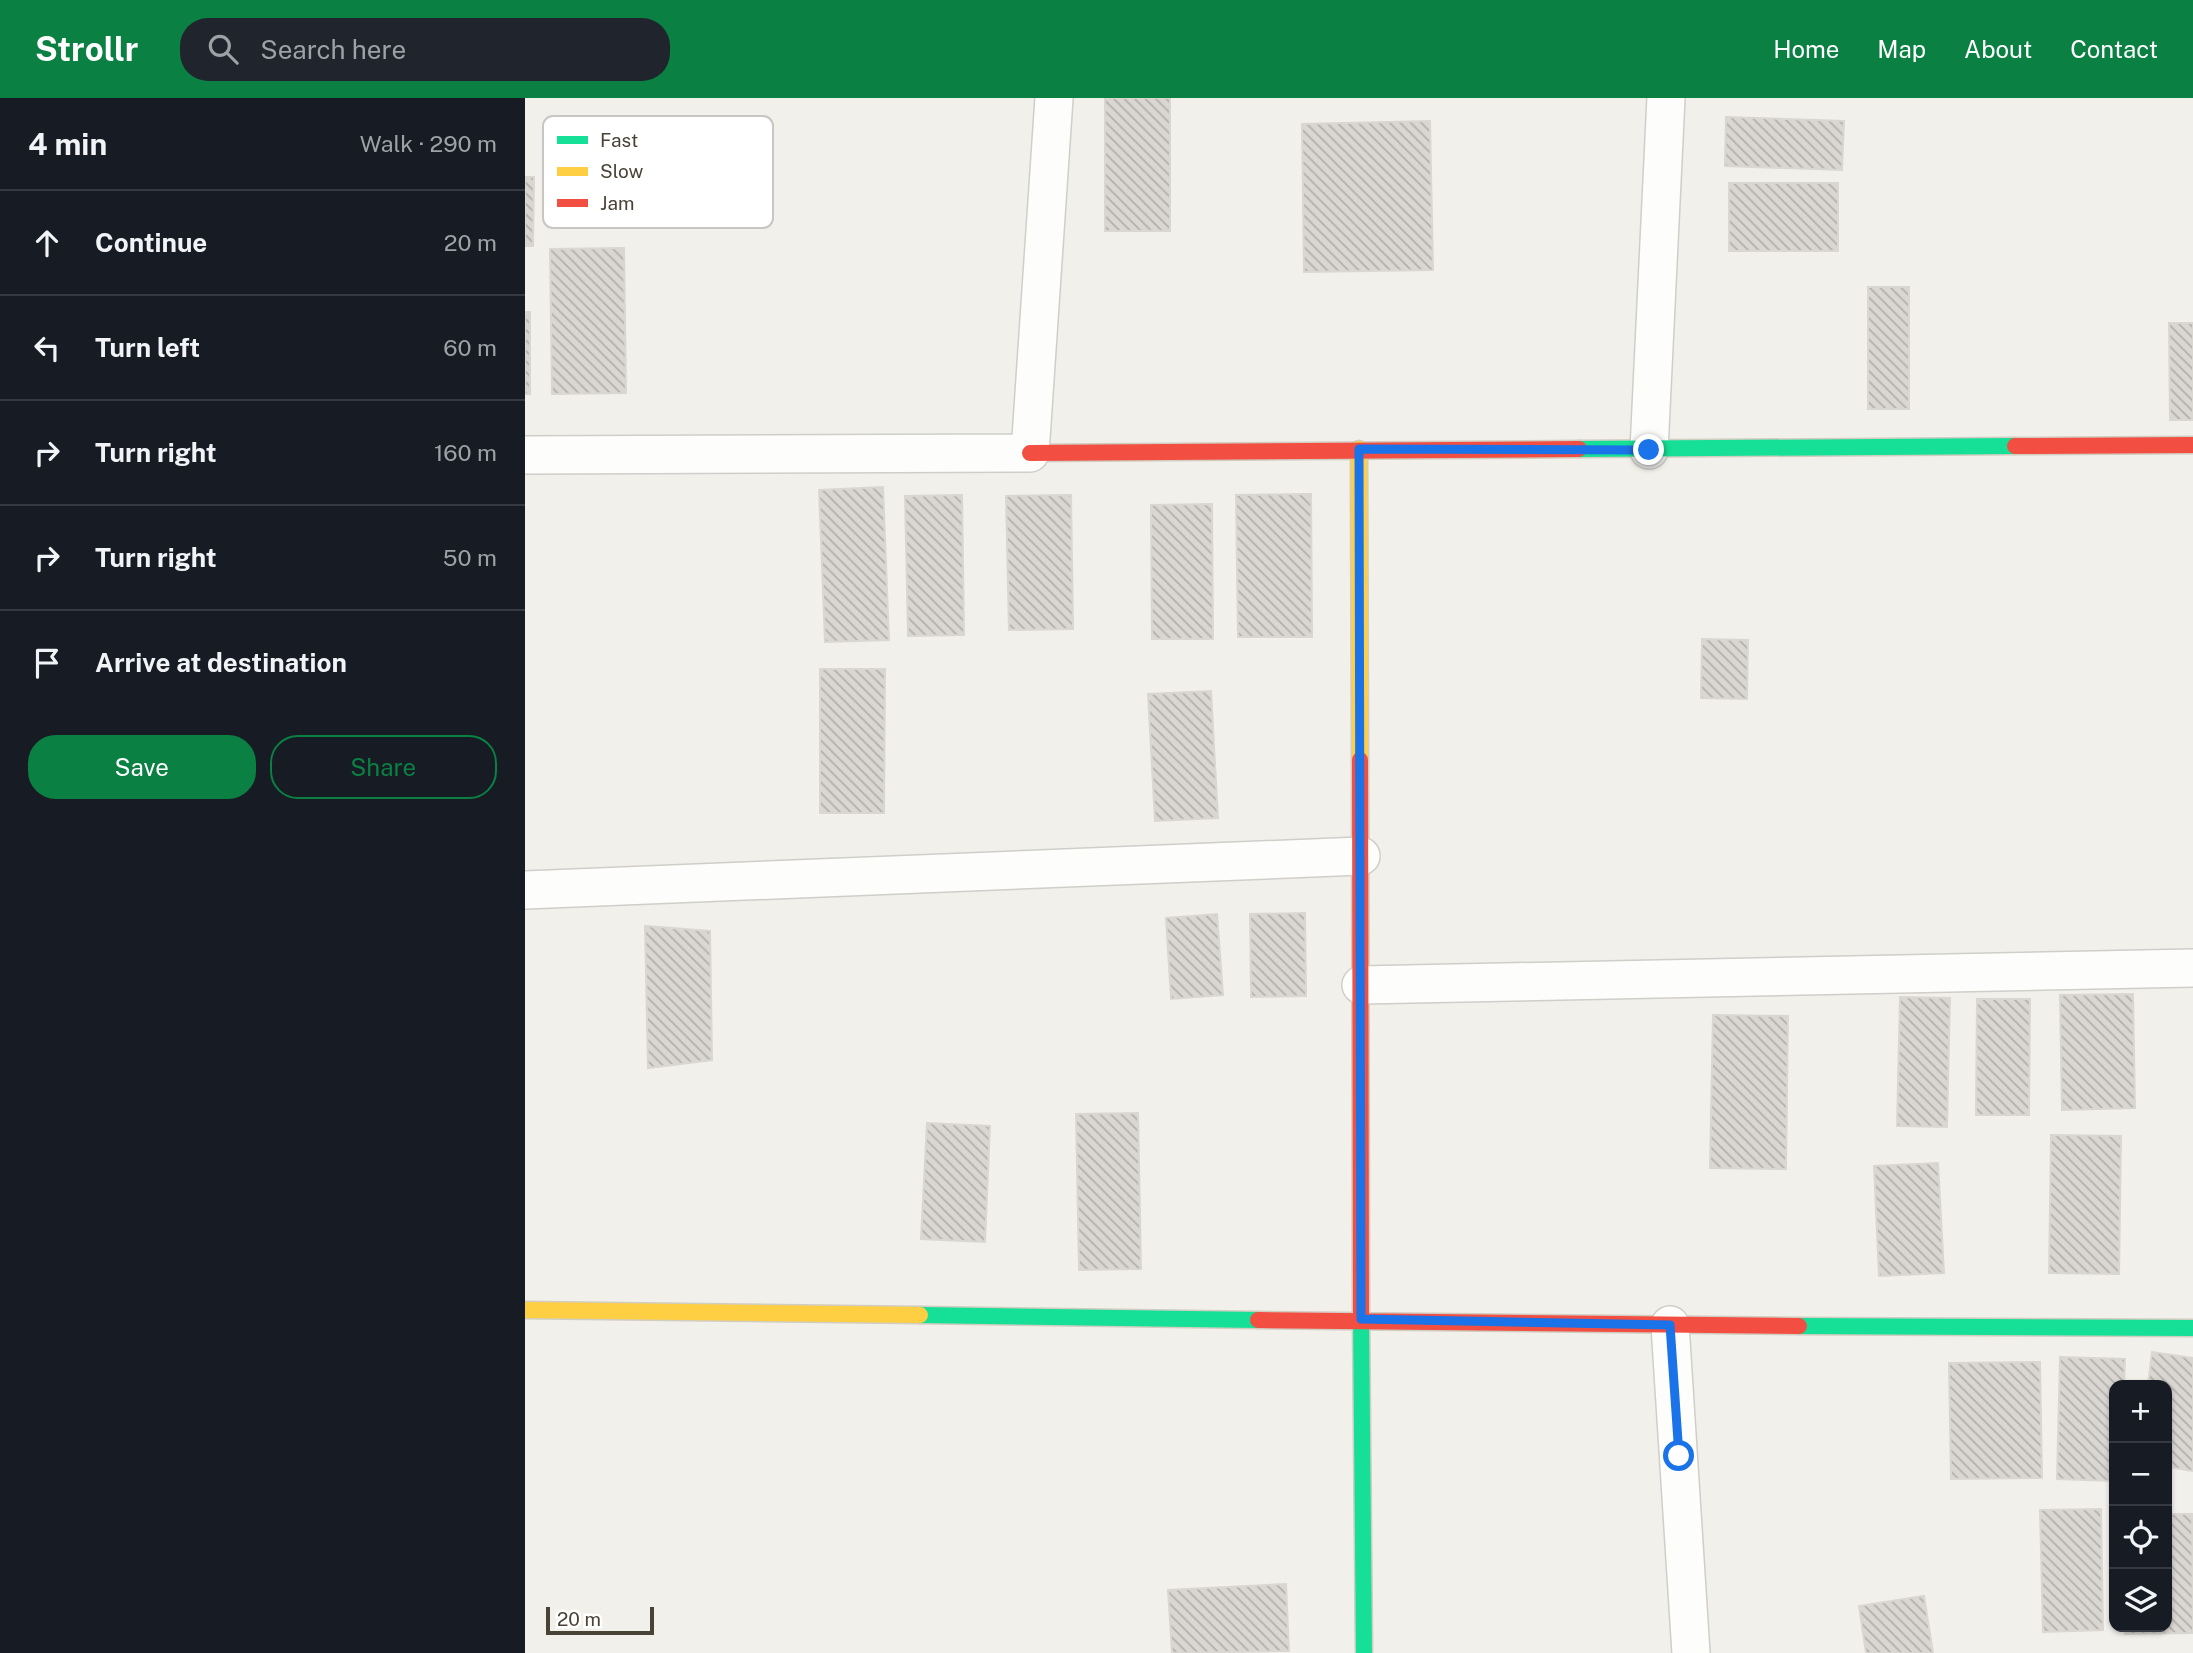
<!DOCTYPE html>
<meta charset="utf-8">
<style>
:root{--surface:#171b24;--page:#20242c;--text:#f1f3f6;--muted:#9ea1a6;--line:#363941;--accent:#0b8043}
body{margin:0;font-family:"Public Sans",sans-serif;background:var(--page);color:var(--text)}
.controls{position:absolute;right:21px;bottom:21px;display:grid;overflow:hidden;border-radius:14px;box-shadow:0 2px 5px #0004}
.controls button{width:63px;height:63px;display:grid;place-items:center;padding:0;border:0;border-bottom:2px solid var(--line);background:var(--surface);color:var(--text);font:35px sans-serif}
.scale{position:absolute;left:21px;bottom:18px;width:108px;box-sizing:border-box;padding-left:7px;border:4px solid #494236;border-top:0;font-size:19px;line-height:24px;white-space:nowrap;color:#494236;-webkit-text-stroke:5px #fff;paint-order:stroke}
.stop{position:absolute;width:21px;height:21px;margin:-16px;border:5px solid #1a73e8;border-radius:50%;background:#fff}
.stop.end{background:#1a73e8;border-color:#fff;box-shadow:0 2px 7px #0008}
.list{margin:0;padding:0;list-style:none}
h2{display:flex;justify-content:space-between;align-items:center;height:91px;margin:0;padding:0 28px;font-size:30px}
h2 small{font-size:23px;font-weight:400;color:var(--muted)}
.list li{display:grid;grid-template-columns:46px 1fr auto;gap:21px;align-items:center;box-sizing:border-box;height:105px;padding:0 28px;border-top:2px solid var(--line)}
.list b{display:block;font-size:26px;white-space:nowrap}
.list em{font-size:23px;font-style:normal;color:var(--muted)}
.actions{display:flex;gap:14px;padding:21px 28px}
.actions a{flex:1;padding:16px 0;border:2px solid var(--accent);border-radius:28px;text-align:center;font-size:24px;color:var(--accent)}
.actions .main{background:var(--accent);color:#fff}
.icon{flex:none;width:38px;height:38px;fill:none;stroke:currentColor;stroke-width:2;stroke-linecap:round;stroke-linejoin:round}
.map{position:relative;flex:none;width:1668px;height:1555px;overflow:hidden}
header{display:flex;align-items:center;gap:42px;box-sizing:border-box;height:98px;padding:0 35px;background:var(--accent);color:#fff}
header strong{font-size:33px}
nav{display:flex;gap:38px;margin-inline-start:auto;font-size:24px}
.search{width:490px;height:63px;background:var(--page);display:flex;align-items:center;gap:18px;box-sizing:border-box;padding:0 24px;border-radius:28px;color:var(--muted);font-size:26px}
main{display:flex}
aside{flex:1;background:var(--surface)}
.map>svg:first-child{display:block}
.building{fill:url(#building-back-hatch);stroke:#dad7d1;stroke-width:2}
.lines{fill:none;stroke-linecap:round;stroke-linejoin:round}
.street-casing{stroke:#d0cec9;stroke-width:40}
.fast-casing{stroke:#d2cdc1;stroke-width:19}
.slow-casing{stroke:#d2cdc1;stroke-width:19}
.jam-casing{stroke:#d2cdc1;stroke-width:19}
.street{stroke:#fdfdfc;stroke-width:37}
.fast{stroke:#16e098;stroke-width:16}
.slow{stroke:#ffcf43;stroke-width:16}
.jam{stroke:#f24e42;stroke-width:16}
.route{stroke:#1a73e8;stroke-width:9}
.key{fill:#fff;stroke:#c8c6c3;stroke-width:2}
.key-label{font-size:19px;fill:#494236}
</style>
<header>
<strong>Strollr</strong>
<div class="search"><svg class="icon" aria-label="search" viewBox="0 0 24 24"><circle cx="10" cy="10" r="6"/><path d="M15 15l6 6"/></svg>Search here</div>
<nav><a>Home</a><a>Map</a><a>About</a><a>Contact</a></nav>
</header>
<main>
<aside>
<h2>4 min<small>Walk · 290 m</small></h2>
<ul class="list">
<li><svg class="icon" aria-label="ahead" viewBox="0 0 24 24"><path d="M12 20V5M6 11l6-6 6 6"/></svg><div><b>Continue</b></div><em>20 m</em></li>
<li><svg class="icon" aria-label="left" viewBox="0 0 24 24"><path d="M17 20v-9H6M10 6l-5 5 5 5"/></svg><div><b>Turn left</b></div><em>60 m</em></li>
<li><svg class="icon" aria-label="right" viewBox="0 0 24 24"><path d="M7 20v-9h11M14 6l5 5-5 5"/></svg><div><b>Turn right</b></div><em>160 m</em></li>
<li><svg class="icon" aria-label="right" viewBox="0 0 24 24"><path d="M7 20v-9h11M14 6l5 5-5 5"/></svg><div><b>Turn right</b></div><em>50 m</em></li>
<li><svg class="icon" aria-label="arrive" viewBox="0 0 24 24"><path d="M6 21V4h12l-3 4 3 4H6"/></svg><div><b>Arrive at destination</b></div></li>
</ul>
<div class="actions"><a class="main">Save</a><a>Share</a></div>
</aside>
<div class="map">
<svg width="1668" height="1555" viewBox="0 0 1668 1555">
<defs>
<pattern id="building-back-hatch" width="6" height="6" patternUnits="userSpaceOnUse" patternTransform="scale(1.75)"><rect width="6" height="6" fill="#dad7d2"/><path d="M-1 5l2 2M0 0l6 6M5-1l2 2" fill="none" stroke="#b3b0ab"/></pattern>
</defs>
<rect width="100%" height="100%" fill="#f2f0eb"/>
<path class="building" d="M580,0H645V133H580Z
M1201,19L1319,23L1317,72L1200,68Z
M905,23L908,172L779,174L777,26Z
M0,79H9L8,148H0Z
M1204,85H1313V153H1204Z
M99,150L101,295L27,296L25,151Z
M1343,189H1384V311H1343Z
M0,214H5V296H0Z
M1644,225H1668V322H1645Z
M358,389L364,542L300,544L294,392Z
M786,396L787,539H713L711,397Z
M437,397L439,537L383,538L380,398Z
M546,397L548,531L484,532L481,398Z
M687,406L688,541H627L626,407Z
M1177,541L1223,542L1222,601L1176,600Z
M295,571H360L359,715H295Z
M686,593L693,720L630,723L623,596Z
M780,815L781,898L726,899L725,816Z
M692,816L698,897L646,901L641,820Z
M120,828L185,833L187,962L123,970Z
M1608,896L1610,1010L1537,1012L1535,897Z
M1375,899L1425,900L1422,1029L1372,1028Z
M1452,901H1505L1504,1017H1451Z
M1188,917L1263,918L1261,1071L1185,1070Z
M613,1015L616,1171L554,1172L551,1016Z
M402,1025L465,1028L460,1144L396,1141Z
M1526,1037L1596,1038L1594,1176L1524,1175Z
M1413,1065L1419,1175L1354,1178L1349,1068Z
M1627,1254L1668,1260V1373L1642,1369V1287H1623Z
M1535,1259L1600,1261L1599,1287H1589V1383L1532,1381Z
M1515,1264L1517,1380L1426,1381L1424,1265Z
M1576,1411L1578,1532L1518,1534L1515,1412Z
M1642,1416H1667L1668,1535L1600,1536V1529H1642Z
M761,1486L764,1553L647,1555L643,1492Z
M1399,1498L1408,1555H1341L1334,1508Z"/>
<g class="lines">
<defs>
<path id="street" d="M1124,352L1141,0
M0,357L505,355L529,0
M0,792L836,758
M836,887L1668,870
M1145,1227L1166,1555"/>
<path id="fast" d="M1054,351L1490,348
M395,1217L733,1222
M836,1217L839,1555
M1274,1228L1668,1230"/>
<path id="slow" d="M834,351L835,662
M0,1212L395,1217"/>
<path id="jam" d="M1490,348L1668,347
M505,355L1054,351
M835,662L836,1217
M733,1222L1274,1228"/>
</defs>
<use href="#street" class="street-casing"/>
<use href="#fast" class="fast-casing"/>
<use href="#slow" class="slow-casing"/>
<use href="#jam" class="jam-casing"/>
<use href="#street" class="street"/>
<use href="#fast" class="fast"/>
<use href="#slow" class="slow"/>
<use href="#jam" class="jam"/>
</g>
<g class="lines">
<path class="route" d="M1124,352L834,351L836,1221L1145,1227L1154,1358"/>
</g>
<rect x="18" y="18" width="230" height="112" rx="10" class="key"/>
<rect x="32" y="38" width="31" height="8" fill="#16e098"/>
<rect x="32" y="69" width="31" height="9" fill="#ffcf43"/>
<rect x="32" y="101" width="31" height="8" fill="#f24e42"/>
<g class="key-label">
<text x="75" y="49">Fast</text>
<text x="75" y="80">Slow</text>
<text x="75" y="112">Jam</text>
</g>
</svg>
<div class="controls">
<button>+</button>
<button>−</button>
<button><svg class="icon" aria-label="locate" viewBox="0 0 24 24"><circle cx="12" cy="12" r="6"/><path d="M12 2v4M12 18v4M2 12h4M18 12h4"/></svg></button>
<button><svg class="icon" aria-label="layers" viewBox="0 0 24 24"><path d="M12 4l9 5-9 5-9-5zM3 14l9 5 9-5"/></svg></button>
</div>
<div class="scale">20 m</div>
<div class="stop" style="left:1154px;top:1358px"></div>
<div class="stop end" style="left:1124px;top:352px"></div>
</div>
</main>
